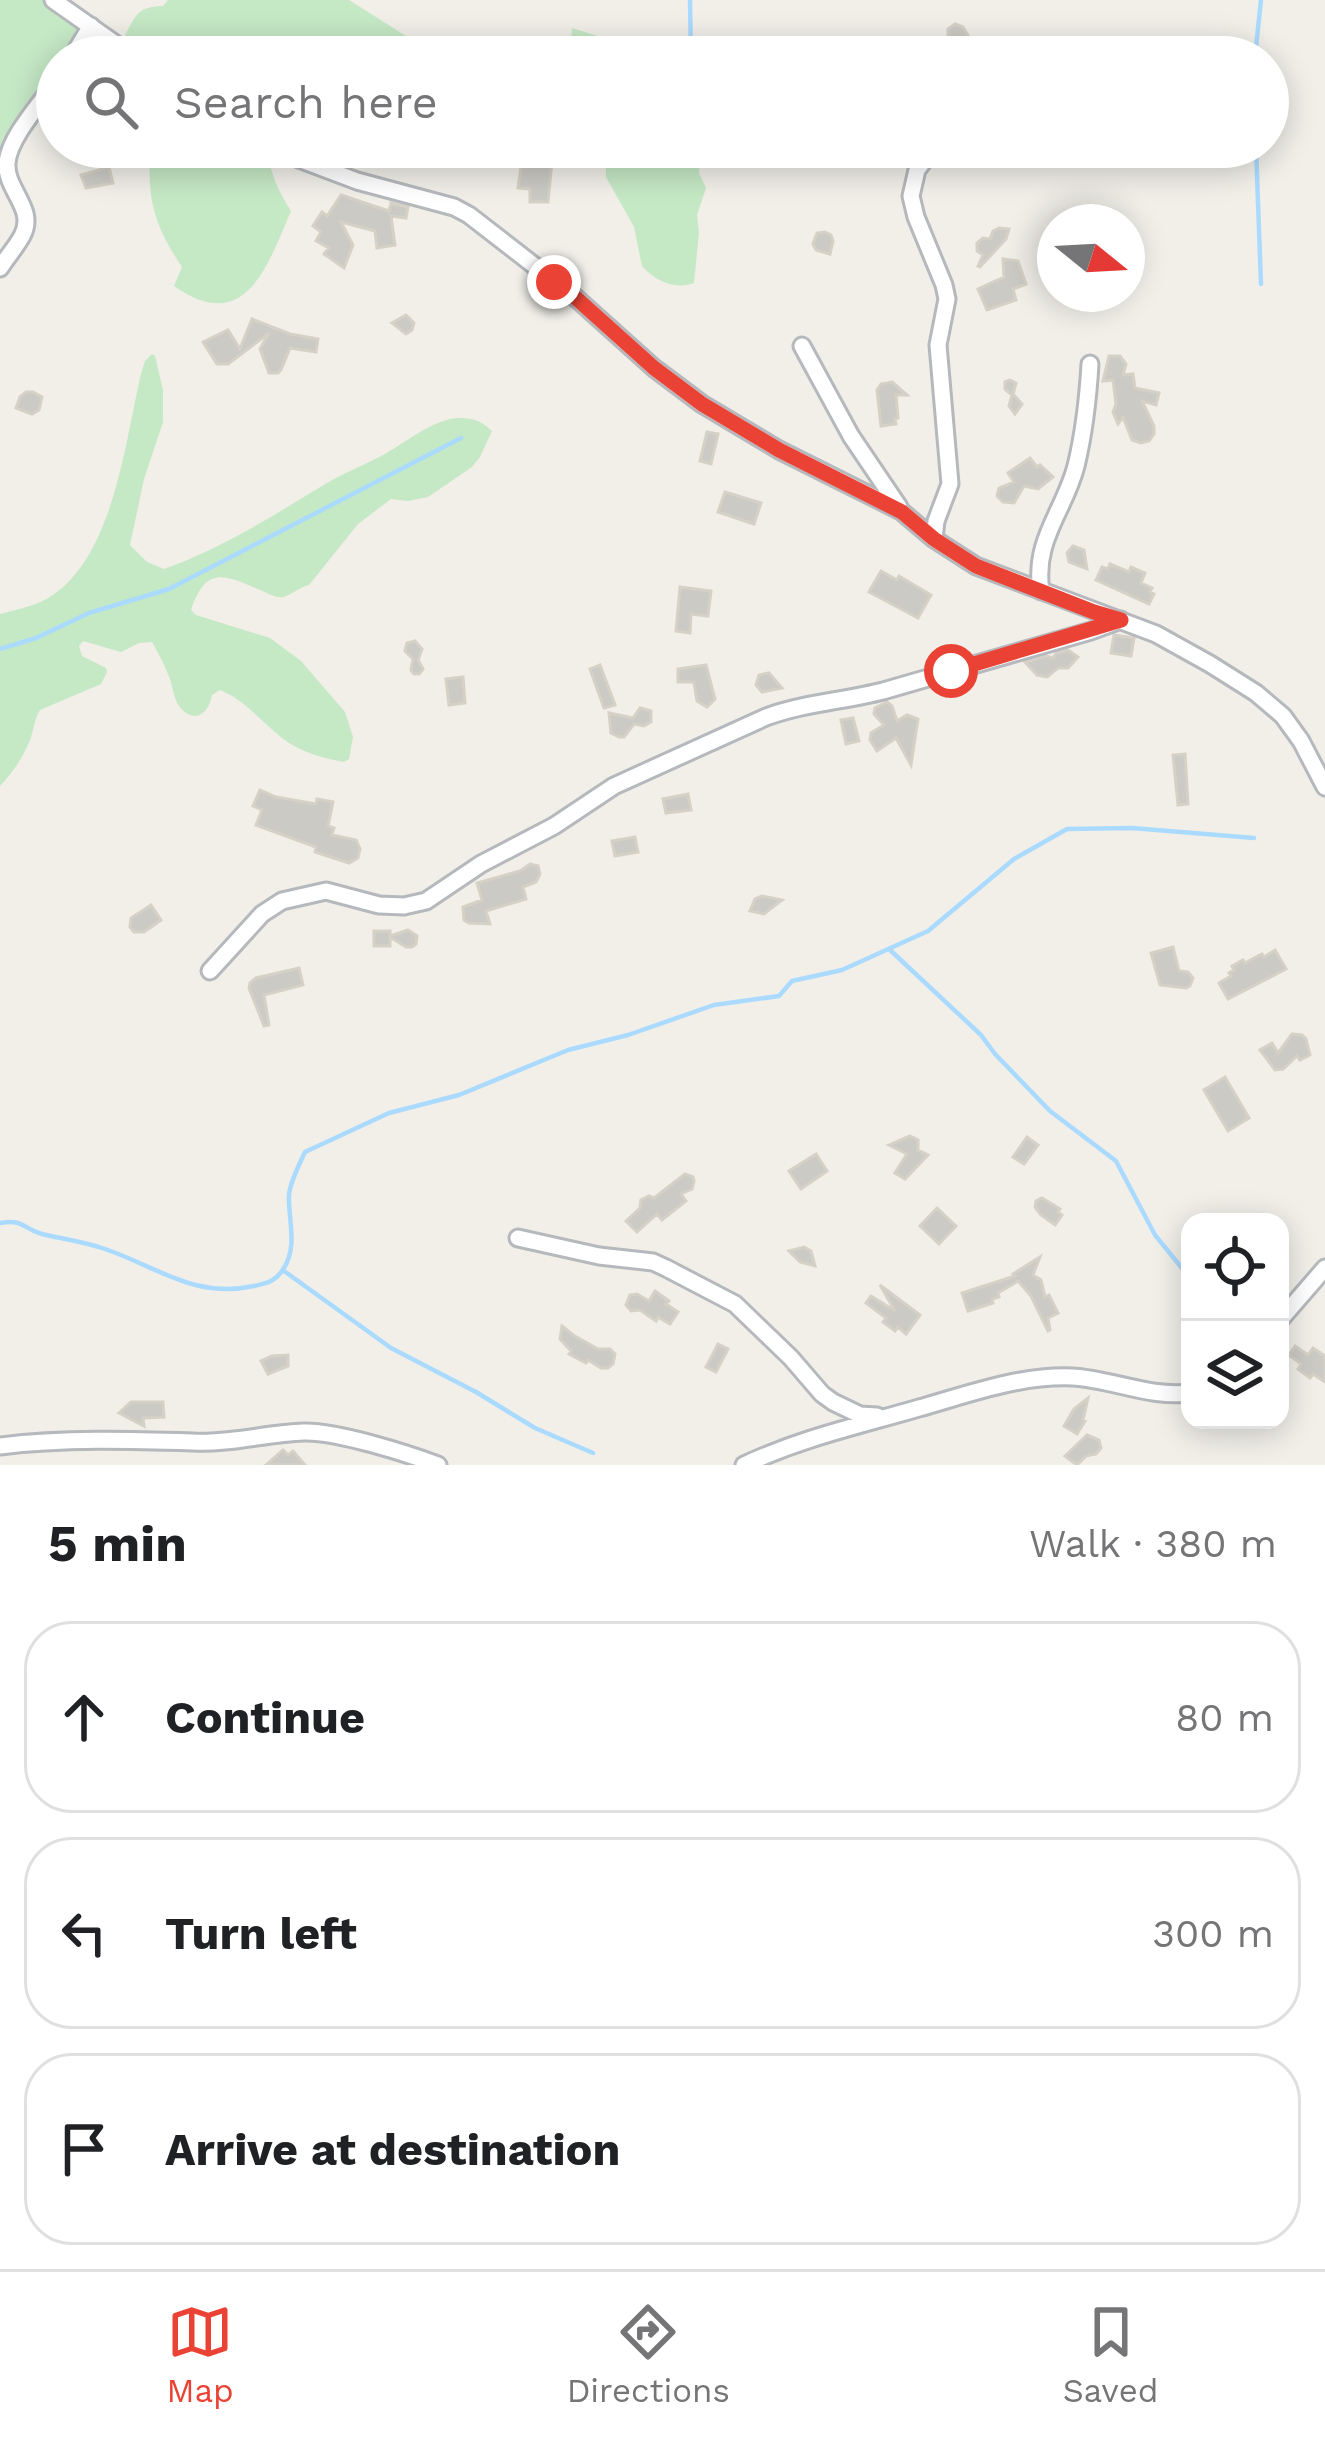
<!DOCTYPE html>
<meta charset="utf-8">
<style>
:root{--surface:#fff;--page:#f2f2f2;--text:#202124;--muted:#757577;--line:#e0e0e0;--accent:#ea4335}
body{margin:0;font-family:"Work Sans",sans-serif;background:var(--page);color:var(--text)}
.controls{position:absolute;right:36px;bottom:36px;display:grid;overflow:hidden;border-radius:24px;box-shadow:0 6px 30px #0003}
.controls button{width:108px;height:108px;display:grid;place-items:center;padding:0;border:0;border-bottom:3px solid var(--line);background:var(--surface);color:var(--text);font:60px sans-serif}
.compass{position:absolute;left:1037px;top:204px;width:108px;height:108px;border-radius:50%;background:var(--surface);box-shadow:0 6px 30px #0003;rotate:108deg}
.stop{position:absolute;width:36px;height:36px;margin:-27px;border:9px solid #ea4335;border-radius:50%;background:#fff}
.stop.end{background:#ea4335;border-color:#fff;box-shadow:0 3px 12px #0008}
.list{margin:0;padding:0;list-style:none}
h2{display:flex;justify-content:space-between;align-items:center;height:156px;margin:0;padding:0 48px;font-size:51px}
h2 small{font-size:39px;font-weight:400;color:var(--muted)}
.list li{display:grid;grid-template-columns:78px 1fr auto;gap:36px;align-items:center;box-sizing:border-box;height:192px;margin:0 24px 24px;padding:0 24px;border:3px solid var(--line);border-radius:48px}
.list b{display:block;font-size:45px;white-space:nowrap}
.list em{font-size:39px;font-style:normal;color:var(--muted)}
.icon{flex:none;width:66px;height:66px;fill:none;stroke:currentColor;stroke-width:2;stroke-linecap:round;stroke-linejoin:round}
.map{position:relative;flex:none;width:1325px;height:1465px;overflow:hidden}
.search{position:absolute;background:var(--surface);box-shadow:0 6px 30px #0003;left:36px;right:36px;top:36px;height:132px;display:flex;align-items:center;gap:30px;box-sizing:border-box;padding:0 42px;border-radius:66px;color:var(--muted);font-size:45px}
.sheet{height:804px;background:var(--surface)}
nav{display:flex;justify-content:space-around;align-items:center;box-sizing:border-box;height:168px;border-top:3px solid var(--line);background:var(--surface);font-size:33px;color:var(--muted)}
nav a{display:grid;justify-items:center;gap:6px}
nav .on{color:var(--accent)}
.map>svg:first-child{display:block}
.green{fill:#c5e8c5}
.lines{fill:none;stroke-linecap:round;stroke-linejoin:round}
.stream{stroke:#aadaff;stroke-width:4.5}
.building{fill:#cccac5;stroke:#d6d1c6;stroke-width:3}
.street-casing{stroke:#b5b8bc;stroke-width:21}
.street{stroke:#fff;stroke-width:15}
.route{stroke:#ea4335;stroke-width:15}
</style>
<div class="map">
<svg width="1325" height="1465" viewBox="0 0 1325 1465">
<rect width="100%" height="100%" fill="#f1efe8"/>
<path class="green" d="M0,0H48L81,24L61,57H57V64L5,152H0Z
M168,0H349L406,36V43L399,57H155L125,35C137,14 137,7 163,6Z
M572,28L617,42L628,57H570Z
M151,147H263L268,151C270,174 279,192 291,211C267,267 245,336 174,286L182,267C154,225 146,197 151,147Z
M602,147H700L699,173L706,188L697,215L699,233L694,283C675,290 655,281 642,266L634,227L606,177V154Z
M152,354L155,356L163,390V422L144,479L130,545L147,562L164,569C223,548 274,515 327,483C346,472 366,464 385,454C406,442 426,425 450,419C466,416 481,419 492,431L480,457L472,467L428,497L408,501L391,499L358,524L309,585C299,587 292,595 283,597C276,598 271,595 265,592C228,577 207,562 191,610L196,615L270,638L301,661L345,712L353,737L349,759L344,762C325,758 306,754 289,743C265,727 248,701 220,690L212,695C209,714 194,725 179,706C174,699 173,688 170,679C165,666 159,654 152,642L139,643L121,652L83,641L79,646L82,656L106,668L107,672L101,684L40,710C34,720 34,729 30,740C23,758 12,773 0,786V614C18,609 37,606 53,595C114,553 125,442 141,374L145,361Z"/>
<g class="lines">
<path class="stream" d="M690,0L691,57
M1255,57L1261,0
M1256,147L1261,284
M0,649L36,638L89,613L169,589L461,438
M889,949L981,1035L995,1054L1050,1111L1116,1161L1155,1235L1190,1278
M0,1223C26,1219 22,1229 42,1234C63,1239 85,1242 105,1249C158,1267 194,1299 254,1286C268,1283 276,1281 284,1268C298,1245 288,1220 289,1195C290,1182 299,1165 305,1152L389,1113L459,1095L568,1050L628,1035L714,1005L779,996L792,981L842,970L928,931L1014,859L1067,829L1132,828L1254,838
M284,1271L391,1348L476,1392L535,1428L593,1453"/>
</g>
<path class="building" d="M955,24L963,27L972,42L980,38L994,50L988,57H970L964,52L970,44L952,41L948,37V29Z
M524,147H572L559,159L552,161L548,202H530V189L518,188Z
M880,148L890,160L873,166L866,163L864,158L867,151Z
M109,167L113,183L86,188L81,175Z
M341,195L389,211L391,203L408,207L406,218L391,216L395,245L377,248L375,231L341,222L353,245L344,268L324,254L329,248L316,241L321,232L313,226L322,212L327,216Z
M999,228L1009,229L1006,239L980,267L978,266L983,255L977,251V243L983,238L990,239L993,231Z
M825,232L831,235L833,241L830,254L816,250L813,244L817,233Z
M1003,259L1018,261L1026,284L1013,289L1016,300L987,310L978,289L1004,277Z
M406,315L414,323L412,330L406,334L392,323Z
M252,319L290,334L318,339L316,352L290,348L281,370L278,373H269L260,349L269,333L228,364H217L203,342L228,330L240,349Z
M1109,356H1120L1126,364L1123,375L1133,374L1135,388L1159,393L1156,405L1142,401L1154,426V434L1149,441L1141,443L1132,440L1123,417L1118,424L1113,412L1116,404L1113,380L1103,381Z
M1010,380L1016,383L1013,394L1022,404L1015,414L1009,406L1012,395L1005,389V382Z
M892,382L907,395H896L898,418L895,419L896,424L881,426L877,390L881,384Z
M26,392H33L42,397L39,410L32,414L16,408L20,397Z
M707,432L718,434L711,464L700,461Z
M1030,458L1037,467L1040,465L1053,477L1038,489L1024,486L1014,503L1003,502L997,496L999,488L1014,482L1008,473Z
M725,492L761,503L754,524L718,512Z
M1073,546L1084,550L1087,569L1069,562L1067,553Z
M1110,564L1129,572L1131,567L1145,573L1141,583L1152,588L1150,592L1154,594L1149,604L1096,580L1102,567L1108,569Z
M881,571L897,580L899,576L931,595L918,618L869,592Z
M680,587L711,591L708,616L691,614L690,633L676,631Z
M1114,635L1134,638L1131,656L1111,653Z
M415,641L422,649L418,660L423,669L419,674H414L411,670L413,659L405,651L407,643Z
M1068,650L1078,657L1068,668H1058L1047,677L1037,675L1025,662L1046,656L1053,658L1056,653Z
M600,665L615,705L604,708L590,669Z
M706,665L715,699L707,707L697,701L694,682H678V669Z
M769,673L782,688L762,692L756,685L759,675Z
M463,677L465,703L449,705L446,679Z
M887,702L892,706L897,721L907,715L918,719L911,765L896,738L877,751L870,740L871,733L884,725L874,714L875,708Z
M640,708L651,711V722L644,726L634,724L624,737H619L611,733L609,713L633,718Z
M853,718L859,741L846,744L841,720Z
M1185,754L1188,804L1178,805L1173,755Z
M260,790L276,797L316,804L317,799L333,802L328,826L334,828L332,835L356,840L360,849L358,858L349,863L315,852L316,847L256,825L262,810L253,806Z
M688,794L691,810L666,813L663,799Z
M635,837L638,852L615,856L612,841Z
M530,864L538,866L540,874L536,882L523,887L526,899L486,911L490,924L469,923L464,920L463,907L482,900L477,883L520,871Z
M762,896L782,900L764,914L750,911L755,899Z
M151,905L161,920L144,932H134L130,927L131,918Z
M408,930L417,936L416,944L412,947H406L390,937V946H374V931H390V936Z
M1173,947L1179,971L1188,972L1193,978L1190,986L1186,988L1160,985L1151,953Z
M1275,950L1286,969L1228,999L1219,983L1231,976L1229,973L1234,970L1232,966L1243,960L1245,963L1262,954L1264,957Z
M299,968L303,985L264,995L269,1025L264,1026L249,988L250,983L256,978Z
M1292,1034L1302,1035L1306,1039L1310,1055L1300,1060L1297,1056L1283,1069L1275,1070L1260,1050L1272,1043L1278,1053Z
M1225,1077L1249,1118L1228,1131L1204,1090Z
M910,1136L918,1140V1150L928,1155L905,1179L895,1173L907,1154L889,1145Z
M1027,1137L1038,1145L1024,1164L1013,1157Z
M816,1154L827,1171L801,1189L789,1171Z
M685,1174L693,1177L694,1181L692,1189L681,1194L686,1201L662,1220L657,1214L637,1232L626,1221L640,1208L641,1200L649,1196L654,1198Z
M1042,1198L1060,1209L1058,1212L1062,1215L1055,1225L1041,1215L1035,1207L1036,1201Z
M937,1208L956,1226L939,1244L920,1226Z
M804,1247L811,1251L815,1266L800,1262L789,1251Z
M1040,1257L1033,1275L1041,1280L1045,1297L1049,1295L1058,1313L1048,1318L1050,1330L1048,1331L1031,1296L1018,1281L998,1293L999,1297L992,1299L993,1303L968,1311L962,1293L1015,1276L1013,1274Z
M880,1285L920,1315L906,1334L898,1327L895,1331L883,1322L886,1318L866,1303L871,1296L895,1311Z
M655,1291L669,1301L666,1304L678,1312L670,1324L658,1317L656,1321L640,1310L631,1311L626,1305L630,1295L637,1294L649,1301Z
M562,1326L573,1335L598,1349H610L615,1354L613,1364L608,1368H601L588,1360L586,1363L569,1354L571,1351L560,1339Z
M718,1344L728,1349L716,1372L706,1367Z
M1295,1346L1308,1355L1313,1348L1325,1356V1382L1313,1374L1310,1378L1298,1369L1301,1364L1289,1355Z
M288,1355V1366L268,1374L261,1361L272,1356Z
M1088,1398L1083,1420L1085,1421L1077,1434L1064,1426L1074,1409Z
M131,1402H163L164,1417L143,1418L144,1426L119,1413Z
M1087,1435L1099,1440L1101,1448L1096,1454L1086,1456L1077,1465L1065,1456Z
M283,1450L288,1455L293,1451L305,1465H266Z"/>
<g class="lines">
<defs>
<path id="street" d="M53,0L134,57
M72,57L91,26
M267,147L357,181L454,207L469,215L576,298L654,368L702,404L779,450L901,511L934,539L976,566L1156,634L1210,664L1256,693L1283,716L1301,741L1325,787
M934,147L917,170L911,196L916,217L944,285L947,299L938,345L950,484L936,521L934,539
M0,268C7,257 16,247 22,236C37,209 5,190 7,163C9,137 42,102 57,80
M802,346L851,436L899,507
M1041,591C1033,540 1064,512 1076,466C1084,433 1088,398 1090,364
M210,971L262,914L282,901L326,891L379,905L404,906L426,901L481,864L554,826L614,786L766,717C804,703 844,701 883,691L1091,631L1121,620
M518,1238L599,1256L653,1262L666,1268L735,1304L791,1358L822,1394L833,1402L860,1415L877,1416
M1280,1320L1325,1268
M0,1446C64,1438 129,1440 193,1442C231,1444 267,1433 304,1432C336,1431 406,1453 438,1465
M744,1465C802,1438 857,1426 919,1408C969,1394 1019,1375 1072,1377C1112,1379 1149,1398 1190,1393"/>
</defs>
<use href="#street" class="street-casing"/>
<use href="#street" class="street"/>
</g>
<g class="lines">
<path class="route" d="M554,282L576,298L654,368L702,404L779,450L902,512L934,539L976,566L1094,612L1121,620L951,671"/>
</g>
</svg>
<div class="controls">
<button><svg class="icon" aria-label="locate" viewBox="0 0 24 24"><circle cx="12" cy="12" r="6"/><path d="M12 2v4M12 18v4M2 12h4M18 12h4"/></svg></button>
<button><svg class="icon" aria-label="layers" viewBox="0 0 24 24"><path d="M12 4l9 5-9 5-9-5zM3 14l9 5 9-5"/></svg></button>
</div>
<svg class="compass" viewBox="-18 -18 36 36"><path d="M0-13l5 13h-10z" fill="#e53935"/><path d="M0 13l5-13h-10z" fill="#757577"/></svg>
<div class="stop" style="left:951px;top:671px"></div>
<div class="stop end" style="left:554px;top:282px"></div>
<div class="search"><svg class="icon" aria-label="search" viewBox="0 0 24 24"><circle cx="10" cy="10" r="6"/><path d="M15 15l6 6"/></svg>Search here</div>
</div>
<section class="sheet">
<h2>5 min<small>Walk · 380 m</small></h2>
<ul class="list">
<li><svg class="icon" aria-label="ahead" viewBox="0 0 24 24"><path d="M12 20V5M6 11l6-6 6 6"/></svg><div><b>Continue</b></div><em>80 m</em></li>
<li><svg class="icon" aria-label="left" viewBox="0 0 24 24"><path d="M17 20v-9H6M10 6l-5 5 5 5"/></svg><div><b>Turn left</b></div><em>300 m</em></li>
<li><svg class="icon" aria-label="arrive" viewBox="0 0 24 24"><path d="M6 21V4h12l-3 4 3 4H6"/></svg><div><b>Arrive at destination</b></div></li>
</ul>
</section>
<nav>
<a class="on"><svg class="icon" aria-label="map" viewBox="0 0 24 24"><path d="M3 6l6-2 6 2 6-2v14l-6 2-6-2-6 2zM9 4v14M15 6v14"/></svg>Map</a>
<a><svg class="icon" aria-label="directions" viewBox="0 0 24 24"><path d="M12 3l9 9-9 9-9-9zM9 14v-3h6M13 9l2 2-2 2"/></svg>Directions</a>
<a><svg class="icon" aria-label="saved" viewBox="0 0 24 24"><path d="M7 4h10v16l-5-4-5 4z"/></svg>Saved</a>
</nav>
